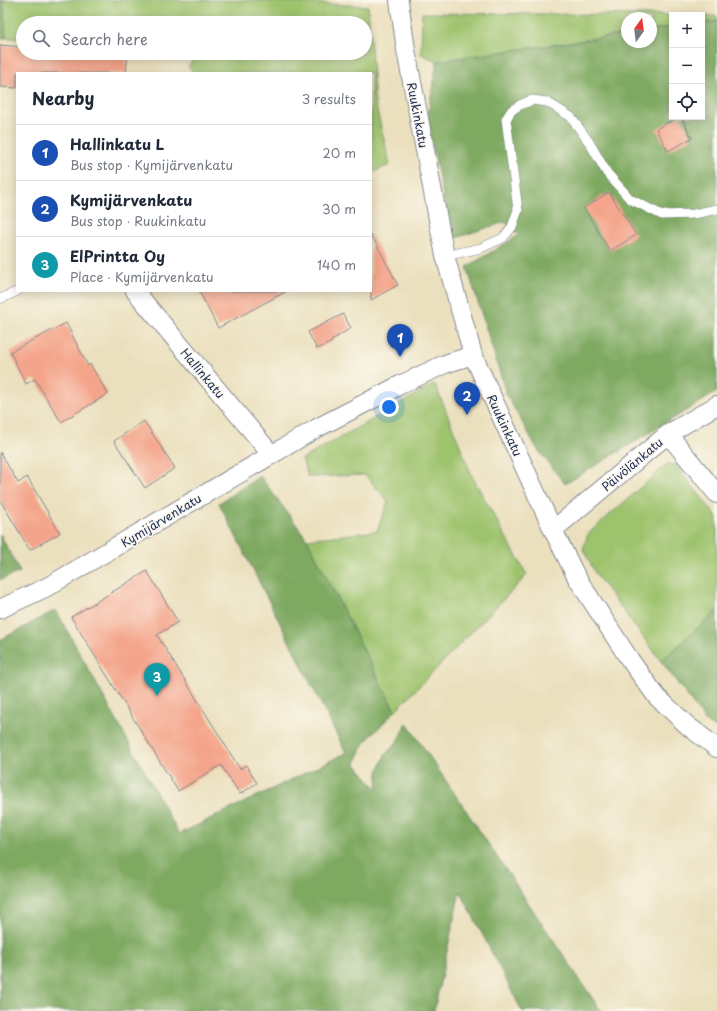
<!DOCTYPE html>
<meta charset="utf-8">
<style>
:root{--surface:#fff;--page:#f2f2f3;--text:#1f2937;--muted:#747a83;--line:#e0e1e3;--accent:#db2777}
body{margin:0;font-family:"Playpen Sans",sans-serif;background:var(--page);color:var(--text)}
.controls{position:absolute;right:12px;top:12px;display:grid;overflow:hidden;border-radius:0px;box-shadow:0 2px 10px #0003}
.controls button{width:36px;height:36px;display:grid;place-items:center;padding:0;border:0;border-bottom:1px solid var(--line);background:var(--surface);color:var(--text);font:20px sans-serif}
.compass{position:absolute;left:621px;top:12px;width:36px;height:36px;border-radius:50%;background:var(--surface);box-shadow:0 2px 10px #0003;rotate:14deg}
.you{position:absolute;left:389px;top:407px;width:14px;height:14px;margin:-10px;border:3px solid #fff;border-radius:50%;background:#1a73e8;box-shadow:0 0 0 6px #1a73e833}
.badge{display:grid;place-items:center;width:26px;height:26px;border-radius:50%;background:var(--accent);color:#fff;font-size:13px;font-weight:700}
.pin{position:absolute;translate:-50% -33px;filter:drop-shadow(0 1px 2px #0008)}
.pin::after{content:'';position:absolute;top:21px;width:14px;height:12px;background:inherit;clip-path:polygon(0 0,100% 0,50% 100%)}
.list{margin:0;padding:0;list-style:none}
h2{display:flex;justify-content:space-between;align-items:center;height:52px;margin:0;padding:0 16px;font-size:17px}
h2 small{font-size:13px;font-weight:400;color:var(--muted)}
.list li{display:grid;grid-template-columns:26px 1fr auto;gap:12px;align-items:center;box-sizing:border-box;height:56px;padding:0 16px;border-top:1px solid var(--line)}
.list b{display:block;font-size:15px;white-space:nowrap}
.list p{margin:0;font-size:13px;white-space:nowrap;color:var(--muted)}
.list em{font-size:13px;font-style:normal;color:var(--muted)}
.icon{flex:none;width:22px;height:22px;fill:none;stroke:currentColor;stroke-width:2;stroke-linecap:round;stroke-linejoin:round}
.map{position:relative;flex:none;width:717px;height:1011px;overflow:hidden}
.search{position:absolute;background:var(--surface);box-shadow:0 2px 10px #0003;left:16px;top:16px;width:356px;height:44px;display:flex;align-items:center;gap:10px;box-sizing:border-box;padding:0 14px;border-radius:22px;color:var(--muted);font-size:15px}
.panel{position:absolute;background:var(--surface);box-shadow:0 2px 10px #0003;left:16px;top:72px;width:356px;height:220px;border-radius:0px}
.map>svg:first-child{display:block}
.green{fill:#9ec36d;stroke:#5c7966}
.forest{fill:#7ea960;stroke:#4c6c5f}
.building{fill:#f4a48a}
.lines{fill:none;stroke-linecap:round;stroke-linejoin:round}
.lane-casing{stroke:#83888e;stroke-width:10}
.street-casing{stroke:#83888e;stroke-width:20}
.lane{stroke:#fff;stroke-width:9}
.street{stroke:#fff;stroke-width:18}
.labels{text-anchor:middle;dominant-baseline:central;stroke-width:3;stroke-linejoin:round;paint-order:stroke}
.street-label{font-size:12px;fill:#1b2f5e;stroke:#fbf7ec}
</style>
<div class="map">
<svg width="717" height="1011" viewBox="0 0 717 1011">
<rect width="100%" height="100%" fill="#fbf7ec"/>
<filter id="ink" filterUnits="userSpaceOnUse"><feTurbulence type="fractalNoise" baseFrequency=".025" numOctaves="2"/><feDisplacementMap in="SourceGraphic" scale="8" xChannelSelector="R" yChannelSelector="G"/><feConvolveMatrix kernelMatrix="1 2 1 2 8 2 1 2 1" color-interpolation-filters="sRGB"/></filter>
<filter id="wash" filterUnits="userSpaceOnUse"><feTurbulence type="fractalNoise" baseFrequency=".012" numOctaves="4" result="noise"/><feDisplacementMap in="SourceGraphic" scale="16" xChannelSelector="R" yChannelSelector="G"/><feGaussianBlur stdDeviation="0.9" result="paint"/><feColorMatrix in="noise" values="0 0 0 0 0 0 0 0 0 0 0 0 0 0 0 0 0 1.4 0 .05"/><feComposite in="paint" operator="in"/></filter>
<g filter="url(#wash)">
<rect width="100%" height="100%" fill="#ebe0bd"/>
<path class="green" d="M3,0H246L368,6L375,102L390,165L371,173V73H194L188,66L200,53H365V23H23V39L6,38Z
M422,13L672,15V27L651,30V18H627V34L437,61L421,54Z
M702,16H717V21L702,23Z
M435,384L473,478L527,575L395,711L307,539L377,531L388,501L365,475L308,477L302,459Z
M667,464L676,465L717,517V611L661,661L595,573L583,549L588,534Z"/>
<path class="forest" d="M0,0H3L6,38H0Z
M717,21V392L565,484L538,450L507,396L467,267L519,235L505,222L452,239L427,120L437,61L627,34V42H651V30L672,27V117H702V23Z
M260,476L307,539L395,711L366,741L355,763L377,789L378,772L385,755L396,743L407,723L601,1011H522L460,891L434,1011H0V640L56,610L179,834L346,753L219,503Z
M0,534L20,572L0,580Z
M717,611V729L707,723L661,661Z"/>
<g id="blocks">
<path class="building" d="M0,45L23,47V53H101L128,55L126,73H17V88L0,87Z
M678,117H681L692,138L668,151L656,129Z
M609,192L636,235L610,251L584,208Z
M371,234L398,285L371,300Z
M199,291H287L218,328Z
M343,314L351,328L332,340V342L317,349L308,332Z
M66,323L88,366L90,364L108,394L61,422L35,379L26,384L10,352Z
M144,421L175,468L145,488L114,441Z
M0,452L18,483L27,477L60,533L30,550L0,500Z
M147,571L178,622L157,635L240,769L246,765L257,783L240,794L221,765L178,791L71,617Z"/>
</g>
</g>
<g filter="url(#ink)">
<use href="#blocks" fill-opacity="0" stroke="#83888e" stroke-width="1"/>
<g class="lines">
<defs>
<path id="lane" d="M445,256L481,248L503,238L512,227L518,210L506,119L512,110L520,105L532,100L547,102L571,117L589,142L607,173L630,199L662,215L694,214L717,209
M0,299L18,291"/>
<path id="street" d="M399,1L406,50L445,256L473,355L553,530L577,578L630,660L657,697L688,726L717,748
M135,291L271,454
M668,434L717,494
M553,530L668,434L717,405
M0,609L47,587L317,428L400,385L445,364L473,355"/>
</defs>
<use href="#lane" class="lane-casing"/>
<use href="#street" class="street-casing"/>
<use href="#lane" class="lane"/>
<use href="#street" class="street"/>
</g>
</g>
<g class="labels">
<g class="street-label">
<text transform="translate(418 115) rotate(79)">Ruukinkatu</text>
<text transform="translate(203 373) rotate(50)">Hallinkatu</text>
<text transform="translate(505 425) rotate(65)">Ruukinkatu</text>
<text transform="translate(632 464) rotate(-40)">Päivölänkatu</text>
<text transform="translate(161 520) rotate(-31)">Kymijärvenkatu</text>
</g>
</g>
</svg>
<div class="controls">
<button>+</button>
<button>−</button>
<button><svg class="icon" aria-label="locate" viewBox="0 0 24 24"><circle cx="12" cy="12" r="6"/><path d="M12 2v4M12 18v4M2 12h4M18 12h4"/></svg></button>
</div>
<svg class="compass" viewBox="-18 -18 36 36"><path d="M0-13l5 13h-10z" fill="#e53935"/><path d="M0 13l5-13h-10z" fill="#747a83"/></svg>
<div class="you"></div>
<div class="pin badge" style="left:400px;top:357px;background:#1a4fb4">1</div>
<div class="pin badge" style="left:467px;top:415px;background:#1a4fb4">2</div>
<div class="pin badge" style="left:157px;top:696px;background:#0f9aa8">3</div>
<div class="search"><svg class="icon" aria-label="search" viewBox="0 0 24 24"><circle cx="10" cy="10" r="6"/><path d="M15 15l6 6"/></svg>Search here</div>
<section class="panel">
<h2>Nearby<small>3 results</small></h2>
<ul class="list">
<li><span class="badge" style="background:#1a4fb4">1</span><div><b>Hallinkatu L</b><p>Bus stop · Kymijärvenkatu</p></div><em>20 m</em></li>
<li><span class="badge" style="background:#1a4fb4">2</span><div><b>Kymijärvenkatu</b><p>Bus stop · Ruukinkatu</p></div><em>30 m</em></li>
<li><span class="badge" style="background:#0f9aa8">3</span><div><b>ElPrintta Oy</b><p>Place · Kymijärvenkatu</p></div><em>140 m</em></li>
</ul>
</section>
</div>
